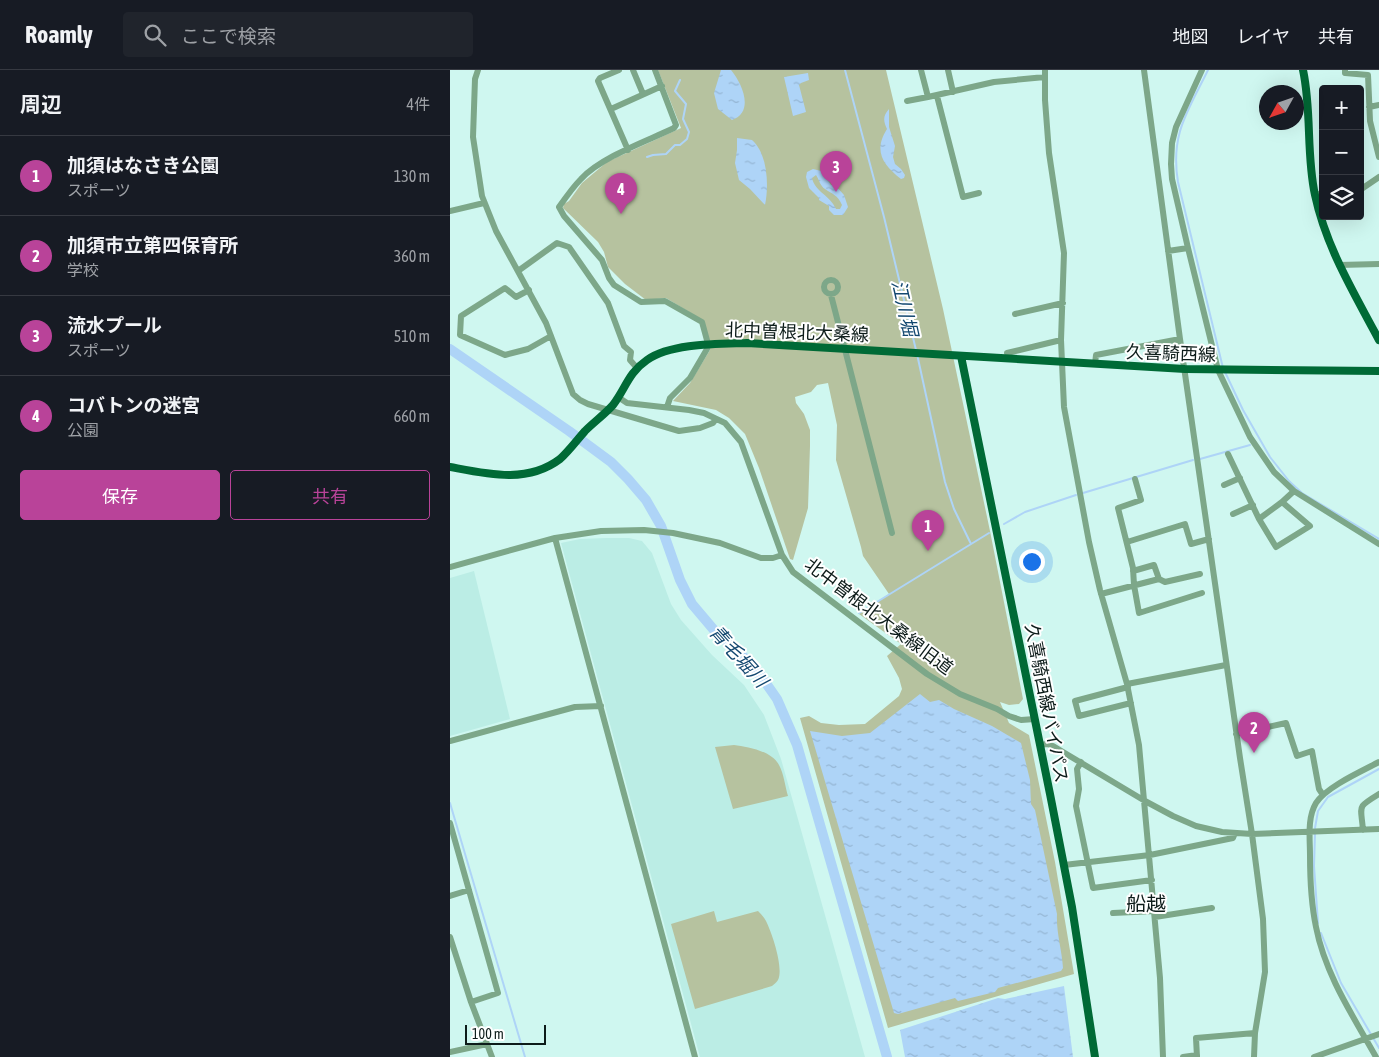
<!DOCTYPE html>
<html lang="ja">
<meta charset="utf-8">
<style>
:root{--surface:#171b24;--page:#20242c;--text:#f1f3f6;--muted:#9ea1a6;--line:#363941;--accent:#b94399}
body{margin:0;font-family:"Asap Condensed","Noto Sans JP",sans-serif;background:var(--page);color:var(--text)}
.controls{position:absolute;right:15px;top:15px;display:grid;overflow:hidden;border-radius:5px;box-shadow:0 5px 20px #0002}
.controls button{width:45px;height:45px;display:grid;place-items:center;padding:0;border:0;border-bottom:1px solid var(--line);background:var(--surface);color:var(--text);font:25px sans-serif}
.compass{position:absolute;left:809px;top:15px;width:45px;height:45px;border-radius:50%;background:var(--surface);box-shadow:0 5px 20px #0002;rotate:230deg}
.scale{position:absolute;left:15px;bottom:12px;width:81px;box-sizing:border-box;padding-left:5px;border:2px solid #0d1c1a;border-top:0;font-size:14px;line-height:18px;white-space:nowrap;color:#0d1c1a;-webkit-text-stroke:4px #fff;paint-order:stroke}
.you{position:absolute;left:581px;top:491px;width:18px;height:18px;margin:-12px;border:4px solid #fff;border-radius:50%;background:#1a73e8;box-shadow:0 0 0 8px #1a73e833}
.badge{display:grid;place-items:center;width:32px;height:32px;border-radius:50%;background:var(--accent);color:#fff;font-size:16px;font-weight:700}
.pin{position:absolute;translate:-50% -41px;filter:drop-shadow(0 1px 2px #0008)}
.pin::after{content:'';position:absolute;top:26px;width:18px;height:15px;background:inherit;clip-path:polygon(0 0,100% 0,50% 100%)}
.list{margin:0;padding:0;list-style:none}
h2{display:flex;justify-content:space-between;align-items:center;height:65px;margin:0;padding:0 20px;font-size:21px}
h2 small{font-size:16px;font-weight:400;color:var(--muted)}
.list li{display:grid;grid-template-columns:32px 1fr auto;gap:15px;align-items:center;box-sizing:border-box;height:80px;padding:0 20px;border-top:1px solid var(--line)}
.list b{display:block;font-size:19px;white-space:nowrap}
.list p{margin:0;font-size:16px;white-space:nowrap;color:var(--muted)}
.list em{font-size:16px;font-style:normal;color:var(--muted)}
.actions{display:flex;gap:10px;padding:15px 20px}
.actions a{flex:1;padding:11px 0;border:1px solid var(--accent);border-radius:5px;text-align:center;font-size:18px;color:var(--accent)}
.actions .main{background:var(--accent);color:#fff}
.icon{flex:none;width:28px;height:28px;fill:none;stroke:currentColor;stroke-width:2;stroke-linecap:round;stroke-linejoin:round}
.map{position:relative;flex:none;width:929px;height:987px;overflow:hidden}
header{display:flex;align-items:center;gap:30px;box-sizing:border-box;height:70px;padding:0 25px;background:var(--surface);border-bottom:1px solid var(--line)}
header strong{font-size:24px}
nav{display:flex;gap:28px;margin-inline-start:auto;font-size:18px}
.search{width:350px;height:45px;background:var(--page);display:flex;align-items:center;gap:12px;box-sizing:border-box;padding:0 18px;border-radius:5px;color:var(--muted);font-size:19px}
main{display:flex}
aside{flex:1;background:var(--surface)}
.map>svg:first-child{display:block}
.built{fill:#bbede5}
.pitch{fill:#b6c29f}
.water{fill:url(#water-ripples);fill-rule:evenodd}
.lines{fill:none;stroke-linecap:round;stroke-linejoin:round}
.stream{stroke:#aed4f7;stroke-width:2}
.river{stroke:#aed4f7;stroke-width:10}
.minor{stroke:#7da789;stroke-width:6}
.major{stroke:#006a36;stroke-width:8}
.labels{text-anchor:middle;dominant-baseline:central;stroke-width:4;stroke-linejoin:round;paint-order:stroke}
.street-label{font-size:18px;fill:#0d1c1a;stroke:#fff}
.water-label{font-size:19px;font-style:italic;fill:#134870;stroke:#fff}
.quarter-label{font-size:20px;fill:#0d1c1a;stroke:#fff}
</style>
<header>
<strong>Roamly</strong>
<div class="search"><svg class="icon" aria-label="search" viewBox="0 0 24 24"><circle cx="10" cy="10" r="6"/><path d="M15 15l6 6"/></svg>ここで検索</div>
<nav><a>地図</a><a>レイヤ</a><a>共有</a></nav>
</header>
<main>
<aside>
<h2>周辺<small>4件</small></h2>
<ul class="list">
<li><span class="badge">1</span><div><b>加須はなさき公園</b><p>スポーツ</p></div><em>130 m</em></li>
<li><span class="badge">2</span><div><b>加須市立第四保育所</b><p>学校</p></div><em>360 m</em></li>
<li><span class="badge">3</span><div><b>流水プール</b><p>スポーツ</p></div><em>510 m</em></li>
<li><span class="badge">4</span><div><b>コバトンの迷宮</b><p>公園</p></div><em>660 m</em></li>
</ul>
<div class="actions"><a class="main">保存</a><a>共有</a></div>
</aside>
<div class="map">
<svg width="929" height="987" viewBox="0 0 929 987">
<defs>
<pattern id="water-ripples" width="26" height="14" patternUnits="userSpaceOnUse" patternTransform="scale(1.25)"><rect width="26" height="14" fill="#aed4f7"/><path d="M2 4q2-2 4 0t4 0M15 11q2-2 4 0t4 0" fill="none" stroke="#94b5d3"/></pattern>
</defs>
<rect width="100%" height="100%" fill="#cff7f0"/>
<path class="built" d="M156,468H179L192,471L202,483L221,534L231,550L262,585L294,615L314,645L331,689L415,987H250L111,473L130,469Z
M24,501L60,649L0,666V508Z"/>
<path class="pitch" d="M208,0H436L493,239L540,461L573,629L569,634L559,635L550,632L559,653L579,665L605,792L624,904L438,958L350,648L359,646L371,653L389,655L415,654L449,626L452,619L449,608L437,586L451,574L409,544L439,524L413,486L411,477L386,390L387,355L378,313L367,315L361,322L345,327L346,333L354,344L360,360V376L358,438L343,490L340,489L309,398L295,364L279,348L266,340L223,331L240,313L260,280L254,251L216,228L196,230L175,214L158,197L154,182L148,172L113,138L114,134L119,131L132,113L157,92L231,58Z
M284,675C298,677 322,681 329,695C334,704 335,716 338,726L283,739L265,677Z
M264,841L267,852L308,841C311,844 314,847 316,851C322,863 334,898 328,910C326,913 324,914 322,916L245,939L221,854Z"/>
<path class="water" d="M271,0H281C292,13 305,42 282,50L268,39L264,23Z
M358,3L359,10L351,13L349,15L356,42L343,46L334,7Z
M439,39V57L445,76L443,87L445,94L451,99L455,105L454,108L451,109C433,95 423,81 437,59C433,50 433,46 439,39Z
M287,68L302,70C318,84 319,116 315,135L300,119L289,110L285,93L287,80Z
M363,99L371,101L381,115H385L394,125L398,137L393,145H384L379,140V136L369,130V128L359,118L356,107L357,102ZM366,105C369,109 370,116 375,119C382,124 388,125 392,135L390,139H386C380,125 365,122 362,108Z
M470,624L480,632L489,630L504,639L542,656L571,673L580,710L581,734L585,740L607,844C606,862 612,880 613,898L611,901L548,918L545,922L508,931L505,928L448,944L444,943L360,661L392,666L420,663Z
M614,916L623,987H455L450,960L548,928L555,929Z"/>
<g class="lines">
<path class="stream" d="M395,0L434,147L466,280
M758,0C738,41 720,64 728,112L773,298
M197,87L203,85L216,84L225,75H230L237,69L239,62L233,49L236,34L225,21L230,10
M467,284L495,412L504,439L521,474
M775,302L793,340L820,387L839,411L852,423L929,469
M750,389L800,375
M633,423L743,390
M554,454L575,442L626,425
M409,543L539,463
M0,733L75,987
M865,758L868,741L878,727L929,699
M865,764L864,796L868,853
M871,863L891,913L929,978"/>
<path class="river" d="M0,279L119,361L161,392L178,409L196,430L211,456L230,510L242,534L264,560L289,582L311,606L327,629L347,675L437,987"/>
<path class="minor" d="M28,0L25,9L23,67L32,126L46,161L96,253L123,324L130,330L138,334L229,361L250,358L263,353L266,349
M169,0L150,8L148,11L178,80
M183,0L193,24
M205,0L226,55L224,58C197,71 151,87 131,109C123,117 116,127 109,137L114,146L152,190L159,208L164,215L191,232L215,231L252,252L258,274L257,279L240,308L220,328L217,337
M471,0L478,27L544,12L595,7
M498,0L503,22
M595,0V30L599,83L614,183L611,270L614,337L639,472L650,520L677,614L689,675L710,908L713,987
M694,0L730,269L790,688L802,764L813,849L815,902L805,963L804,987
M752,0L726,57L722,73L721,94L722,109L738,178L768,300L800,367L824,402L844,421L929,474
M895,0V3L918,5L920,51L929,87
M487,26L513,127L529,123
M457,31L478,27
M919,37L929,35
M161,39L212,16
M910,120L929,107
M865,124H873
M0,141L34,133
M718,181L738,178
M889,195L929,194
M68,201L107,173L119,177L158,233L174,276L181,282L180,290L187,298
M374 217a7 7 0 1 1 14 0a7 7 0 1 1-14 0Z
M79,220L66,227L55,218L11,246L10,265L55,285L78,279L101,266
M381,225L442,463
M565,244L613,233
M557,283L611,270
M645,294L646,285L730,269
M168,327L177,333L239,340L254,343L275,353L291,372L332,485L343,502L477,604L510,624L547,639L559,646L571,650L585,649
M778,384L809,449L826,477L860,456L832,432L844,421
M685,409L691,430L668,438L683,498L684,515L689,543L752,523
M774,415L790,408
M783,444L803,435
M809,449L832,432
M105,468L245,987
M677,472L735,454L741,474L759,469
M0,497L105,468L151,461L194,460L223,463L270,473L311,488H323L332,485
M683,501L704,495L709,509
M651,524L709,509L715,512L750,504
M677,614L776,595
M678,617L625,631L629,646L681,633
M786,664L836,653L847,686L862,681L869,719L873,725
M0,671L125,637L151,636
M590,675L597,674L603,676L695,731L723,746L746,756L772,762L802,764L929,759
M631,692L627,699L629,719L626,736L643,818L702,810
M0,753L48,923L21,932
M913,760C911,735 906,738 929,724
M614,795L700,785L783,768L785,763
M0,826L19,820
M663,843L705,841
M705,847L762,838
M0,867L21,932L42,987
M0,982L37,974
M733,987L747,985
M747,987L746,968L805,963
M864,987L929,964
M926,987C903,946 875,904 866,857C861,833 860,810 860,785C860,769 857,748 866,733C876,717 912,701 929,692"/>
<path class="major" d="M853,0C862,42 856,84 865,125C876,177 904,223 929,270
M511,286L600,724L622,837L645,987
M0,397C37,404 77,414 110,389C119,381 127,370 135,361C144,352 155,344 163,335C176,318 178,303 197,290C221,273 269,274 297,273L735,299L929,301"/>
</g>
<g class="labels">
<g class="street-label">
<text transform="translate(347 262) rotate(2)">北中曽根北大桑線</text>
<text transform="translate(721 283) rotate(2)">久喜騎西線</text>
<text transform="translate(429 546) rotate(37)">北中曽根北大桑線旧道</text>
<text transform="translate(597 633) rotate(79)">久喜騎西線バイパス</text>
</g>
<g class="water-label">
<text transform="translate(455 238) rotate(77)">江川堀</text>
<text transform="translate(289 586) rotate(48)">青毛堀川</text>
</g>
<g class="quarter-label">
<text x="696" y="833">船越</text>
</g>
</g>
</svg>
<div class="controls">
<button>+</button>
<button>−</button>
<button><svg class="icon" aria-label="layers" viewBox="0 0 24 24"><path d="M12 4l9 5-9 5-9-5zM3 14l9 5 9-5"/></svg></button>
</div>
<svg class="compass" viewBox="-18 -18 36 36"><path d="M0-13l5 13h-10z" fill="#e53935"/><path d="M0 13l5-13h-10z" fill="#9ea1a6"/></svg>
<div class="scale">100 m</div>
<div class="you"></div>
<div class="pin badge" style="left:478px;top:481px">1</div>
<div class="pin badge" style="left:804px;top:683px">2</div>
<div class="pin badge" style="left:386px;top:122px">3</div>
<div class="pin badge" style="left:171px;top:144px">4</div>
</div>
</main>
